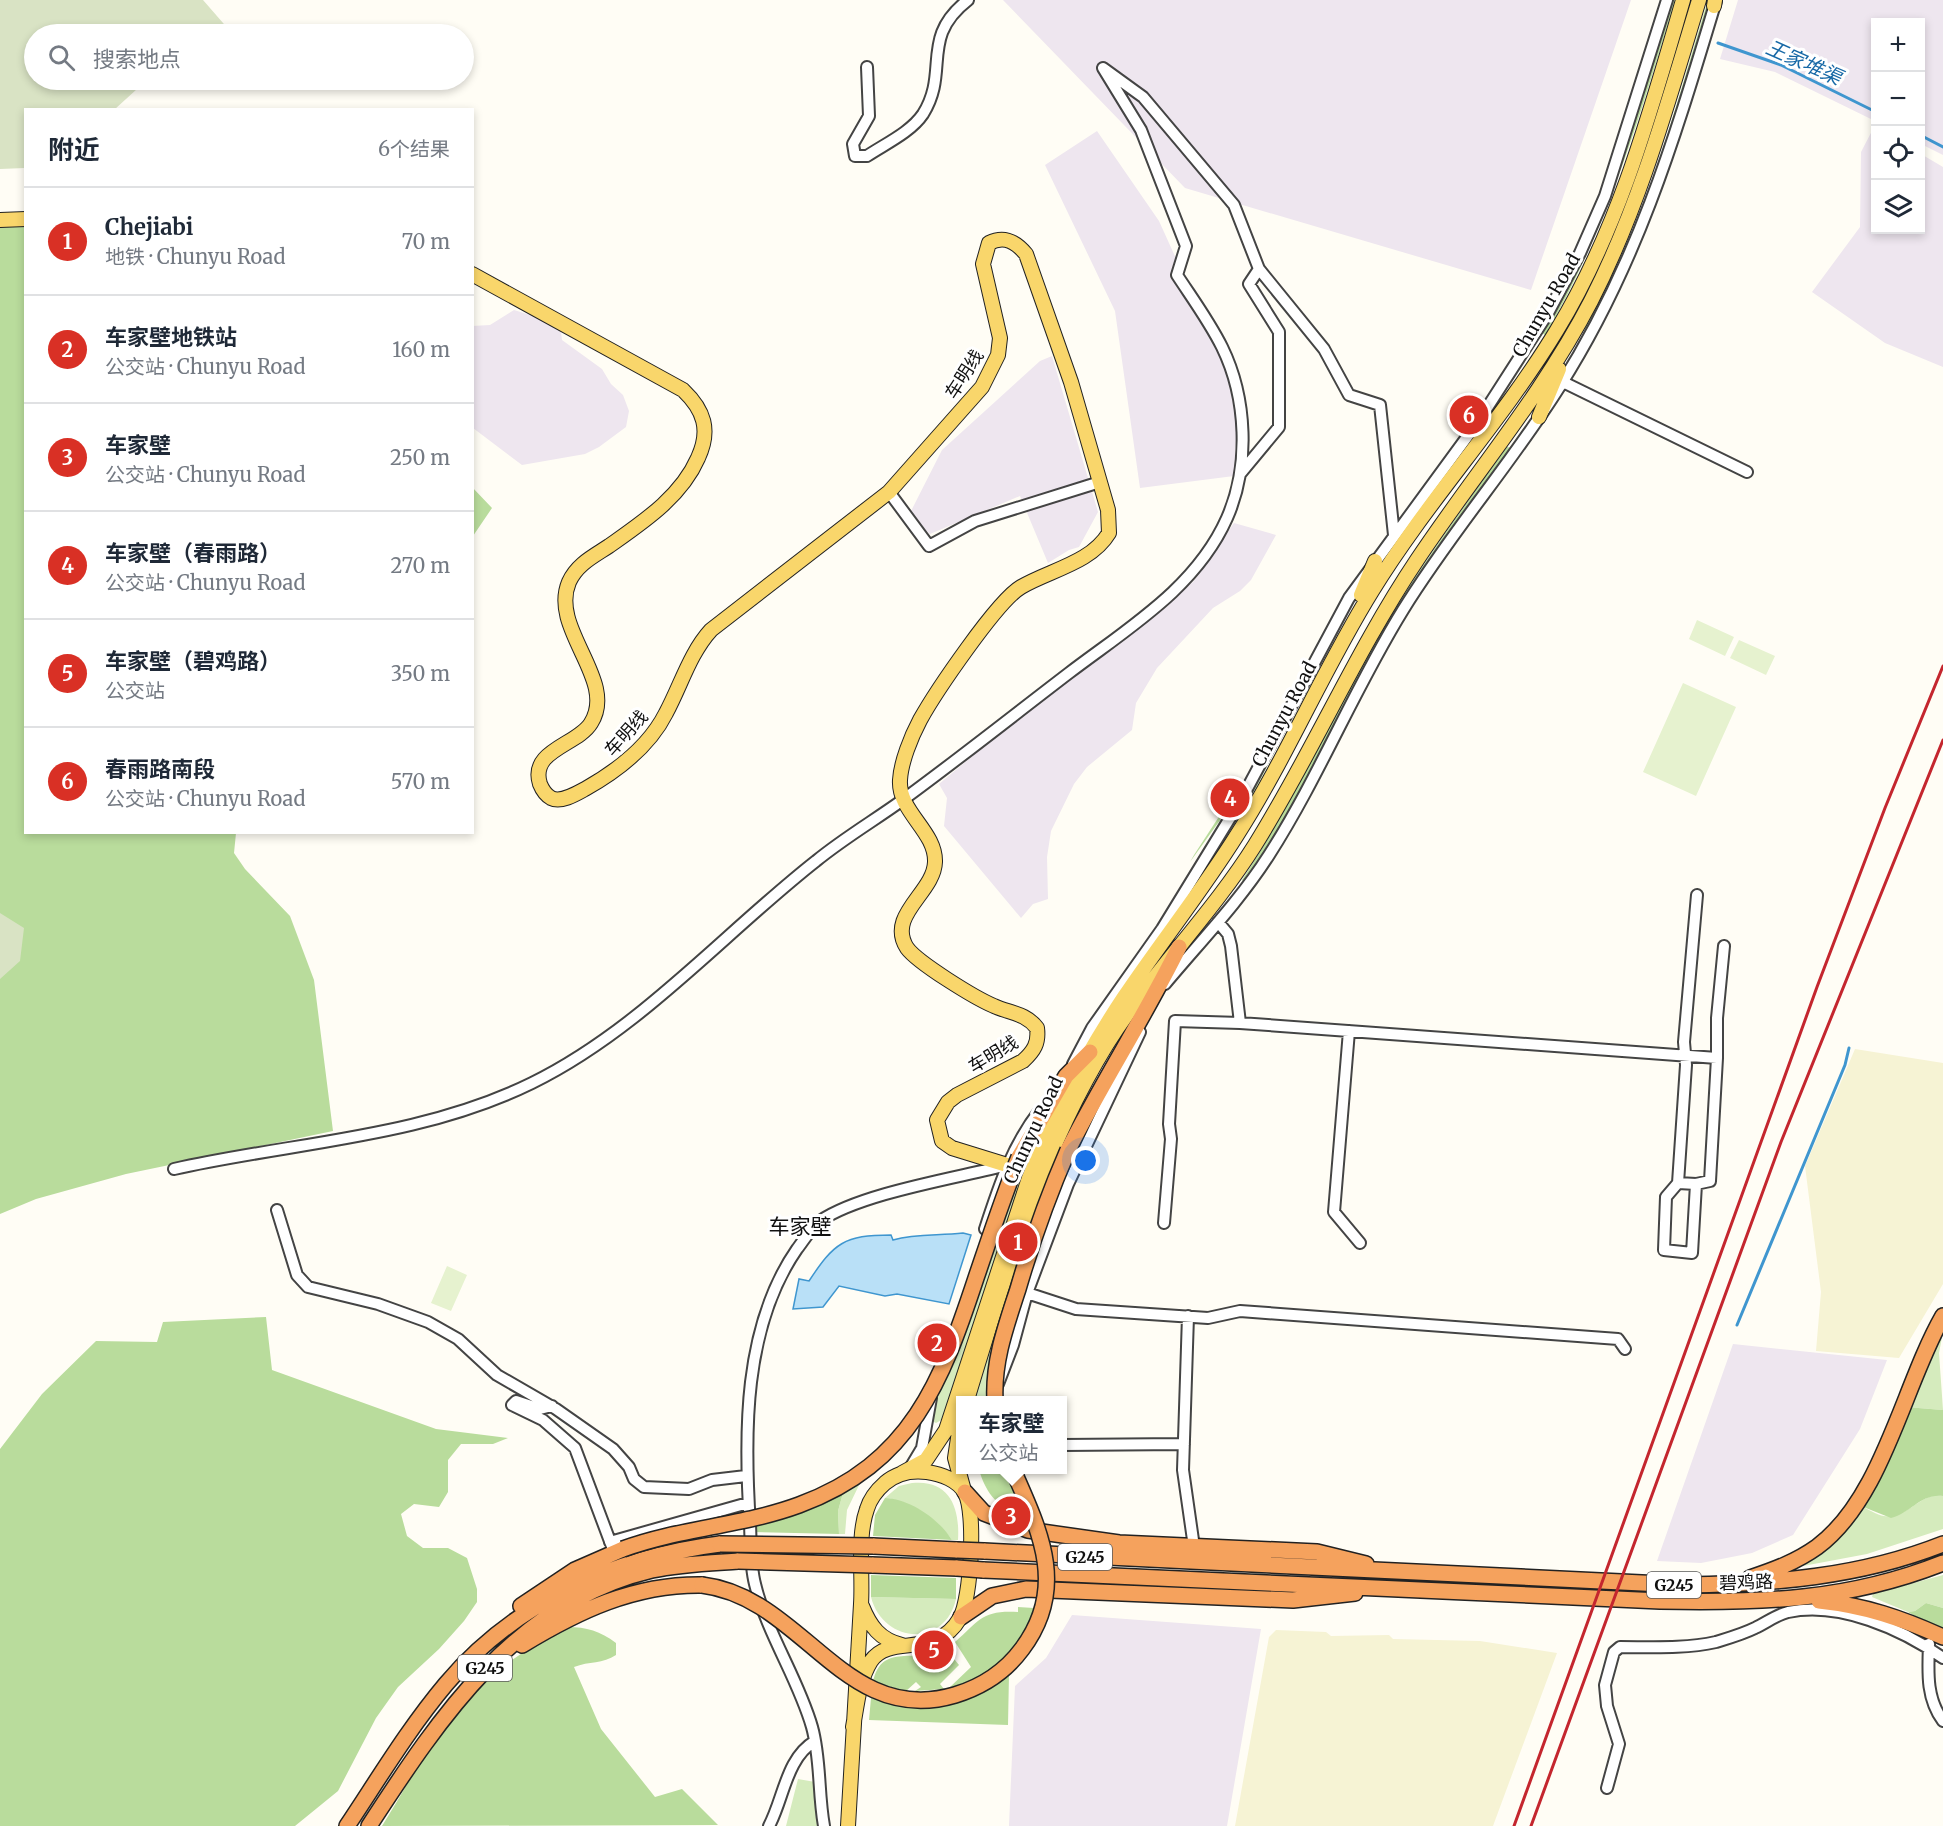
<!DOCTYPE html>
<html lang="zh">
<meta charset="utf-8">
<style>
:root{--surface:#fff;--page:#f2f2f3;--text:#1f2937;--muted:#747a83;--line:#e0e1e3;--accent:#d93025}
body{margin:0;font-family:Merriweather,"Noto Sans SC",serif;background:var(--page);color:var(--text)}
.controls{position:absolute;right:18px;top:18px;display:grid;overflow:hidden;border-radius:0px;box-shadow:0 3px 9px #0003}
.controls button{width:54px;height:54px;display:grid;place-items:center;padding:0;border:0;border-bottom:2px solid var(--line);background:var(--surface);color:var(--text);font:30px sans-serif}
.you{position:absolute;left:1086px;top:1161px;width:21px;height:21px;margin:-15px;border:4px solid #fff;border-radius:50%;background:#1a73e8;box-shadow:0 0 0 9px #1a73e833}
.badge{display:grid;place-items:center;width:39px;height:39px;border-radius:50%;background:var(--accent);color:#fff;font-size:20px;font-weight:700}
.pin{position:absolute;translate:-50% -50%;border:3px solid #fff;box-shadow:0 2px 6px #0006}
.popup{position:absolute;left:956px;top:1396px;width:111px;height:78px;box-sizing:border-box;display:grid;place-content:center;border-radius:0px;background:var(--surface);filter:drop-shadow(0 2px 4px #0005);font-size:20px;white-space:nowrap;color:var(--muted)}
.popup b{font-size:22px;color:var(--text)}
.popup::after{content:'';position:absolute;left:50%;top:100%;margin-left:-12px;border:12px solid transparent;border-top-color:var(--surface)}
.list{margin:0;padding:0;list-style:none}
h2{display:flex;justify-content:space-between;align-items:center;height:78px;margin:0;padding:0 24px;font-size:26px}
h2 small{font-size:20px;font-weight:400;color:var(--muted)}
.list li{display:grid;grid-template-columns:39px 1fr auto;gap:18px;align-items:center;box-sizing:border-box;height:108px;padding:0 24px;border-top:2px solid var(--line)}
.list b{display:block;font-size:22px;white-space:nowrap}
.list p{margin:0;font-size:20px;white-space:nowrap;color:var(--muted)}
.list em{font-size:20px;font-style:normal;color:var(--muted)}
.icon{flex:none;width:33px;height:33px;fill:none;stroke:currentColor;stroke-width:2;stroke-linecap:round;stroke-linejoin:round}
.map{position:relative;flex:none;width:1943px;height:1826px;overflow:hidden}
.search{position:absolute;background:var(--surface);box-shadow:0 3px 9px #0003;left:24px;top:24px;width:450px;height:66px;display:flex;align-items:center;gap:15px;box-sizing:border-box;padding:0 21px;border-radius:33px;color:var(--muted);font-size:22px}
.panel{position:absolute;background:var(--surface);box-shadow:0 3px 9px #0003;left:24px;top:108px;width:450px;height:726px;border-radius:0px}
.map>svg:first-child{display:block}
.industrial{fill:#eee6ef}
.farmland{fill:#f6f3d4}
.green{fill:#d5ebbd}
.forest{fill:#b9dc9c}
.cemetery{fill:#d9e3c4}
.pitch{fill:#e6f2cf}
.water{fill:#b9e0f7;stroke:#3f96cf;stroke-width:1.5}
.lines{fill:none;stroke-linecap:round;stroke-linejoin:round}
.stream{stroke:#3f96cf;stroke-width:3}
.minor-casing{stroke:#444;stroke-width:14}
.major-casing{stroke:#222;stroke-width:16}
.highway-casing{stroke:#222;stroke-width:18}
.minor{stroke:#fff;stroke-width:10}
.major{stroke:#f9d66b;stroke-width:14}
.highway{stroke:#f5a25d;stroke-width:15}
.rail{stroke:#c4262e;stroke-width:3}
.highway-bridge-casing{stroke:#222;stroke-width:18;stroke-linecap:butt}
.highway-bridge{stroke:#f5a25d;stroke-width:15}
.labels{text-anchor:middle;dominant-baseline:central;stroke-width:6;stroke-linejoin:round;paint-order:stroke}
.shield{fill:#fff;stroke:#585858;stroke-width:1.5}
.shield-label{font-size:16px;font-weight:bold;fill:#111}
.street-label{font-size:18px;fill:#111;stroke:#fff}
.water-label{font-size:20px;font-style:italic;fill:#1768a6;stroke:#fff}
.quarter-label{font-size:21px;fill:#111;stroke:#fff}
</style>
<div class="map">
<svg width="1943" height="1826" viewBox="0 0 1943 1826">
<rect width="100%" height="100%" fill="#fffdf5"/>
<path class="industrial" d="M1003,0H1631L1531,290L1185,188Z
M1738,0H1943V155L1921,144L1920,22H1876L1875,121L1775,72L1720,59Z
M1874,127L1876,230H1920L1921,154L1943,167V367L1885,343L1812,292L1860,227L1861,152Z
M1097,131L1159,221L1227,371L1237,421L1234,476L1140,488L1115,311L1045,165Z
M514,310L546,320L561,332L562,340L602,369L611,384L623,395L629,411L626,427L599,447L585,454L522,465L473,428L472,326L490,325Z
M1052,356L1098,512L1079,547L1069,550L1048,563L1020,496L930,534L909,515L942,450L1040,361Z
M1234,523L1276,535L1251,580L1240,591L1213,608L1157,668L1136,703L1132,730L1087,767L1074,784L1051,831L1047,857L1048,899L1033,904L1021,918L944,826L947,798L939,784L1031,707L1193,582Z
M1733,1344L1887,1360L1860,1429L1793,1535L1752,1553L1701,1563L1657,1561Z
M1072,1615L1261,1629L1227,1826H1009L1015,1686L1046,1658Z"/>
<path class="farmland" d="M1855,1049L1943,1063V1284L1899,1358L1816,1351L1821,1292L1805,1166Z
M1276,1630L1326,1632L1331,1636L1389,1635L1393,1639L1480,1641L1557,1653L1493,1826H1235L1269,1637Z"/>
<path class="green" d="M1025,1158L1030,1160L998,1250L945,1418L936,1423L930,1420C929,1403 944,1386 951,1370C979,1301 999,1228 1025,1158Z
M1940,1328L1943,1332L1939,1353L1943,1410L1906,1407Z
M995,1335L987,1397L985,1400H972Z
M861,1481L847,1510L845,1534H839L838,1511L843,1493Z
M912,1483C950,1479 960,1508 958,1540H952C941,1523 906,1499 885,1498L899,1486Z
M1936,1495L1943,1496V1529L1867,1554L1803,1566L1820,1553L1861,1506C1868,1509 1877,1515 1884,1516C1905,1519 1917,1498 1936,1495Z
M1943,1575V1608L1926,1603L1915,1611L1908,1612L1872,1597L1873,1594Z
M871,1597L956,1599C945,1648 883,1644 871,1597Z
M798,1779L815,1782L818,1826H786Z"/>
<path class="forest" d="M1670,0H1675C1640,116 1607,230 1545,335L1541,332L1572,277Z
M1708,0L1707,18L1649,202L1583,340C1580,330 1611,278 1618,264C1657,180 1681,89 1708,0Z
M25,223L26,832L236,833L234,853L245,869L290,916L314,980L333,1131L126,1174L36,1199L0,1214V227Z
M1507,447L1512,448L1437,553L1272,843L1244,883L1242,880C1291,807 1326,726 1370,650C1411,579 1459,514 1507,447Z
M472,487L492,508L473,536H472Z
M1339,626L1256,788L1207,864Z
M1220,815L1223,816L1190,862L1194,855Z
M266,1317L272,1370L436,1429L508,1438L493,1444H461L448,1460V1492L439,1507L414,1504L401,1514L407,1536L423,1548H448L467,1558L477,1589V1602L464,1621L439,1649L398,1687L376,1718L338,1791L295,1826H0V1449L42,1394L96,1341L157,1342L163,1322Z
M1906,1407L1943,1410V1496C1921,1493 1911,1513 1891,1518L1861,1506Z
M986,1470H1005L1025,1516C1001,1510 988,1497 980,1473L985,1474Z
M843,1493L838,1511L839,1534L750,1532L749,1525L810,1509Z
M885,1498C910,1499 939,1519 952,1540L873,1536L875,1515Z
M871,1575L956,1578V1599L871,1597Z
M1926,1603L1943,1608V1632L1908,1612L1915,1611Z
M1018,1607L1034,1608C1022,1649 990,1678 949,1688L971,1667L955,1642C980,1620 982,1610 1018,1612Z
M567,1627C587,1627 600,1631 616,1643V1655C603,1664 589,1661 574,1667L601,1729L655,1797L682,1789L718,1825L382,1826C413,1777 441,1717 486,1680C510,1659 539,1642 567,1627Z
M946,1649L959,1665L940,1684L944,1689L915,1691L921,1687L916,1682L906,1691L873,1682C882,1641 916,1665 946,1649Z
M1009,1674L1008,1725L869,1720L871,1698C921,1713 967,1705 1009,1674Z"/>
<path class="cemetery" d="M0,0H203L230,31L228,34H34V80H163L137,89L115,109L26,110L25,168L0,169Z
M0,913L24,928L20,961L0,979Z"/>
<path class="pitch" d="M1697,620L1734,637L1725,656L1689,639Z
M1739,640L1775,656L1766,675L1730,658Z
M1683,683L1736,707L1696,796L1643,772Z
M447,1266L467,1275L451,1311L431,1303Z"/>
<path class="water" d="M963,1233L971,1235L949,1304L897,1294L885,1296L839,1286L823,1307L793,1309L799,1279L809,1281C834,1243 844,1235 891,1235L893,1240C917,1233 938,1236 963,1233Z"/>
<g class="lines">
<path class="stream" d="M1718,43L1781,65L1876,112
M1920,135L1943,147
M1737,1325L1845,1065L1849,1048"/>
<defs>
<path id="minor" d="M867,67L869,116L853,144L855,156H867C885,144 911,132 923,114C950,71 919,38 968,0
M1259,269L1324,349L1349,395L1380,405L1394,535
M1563,382L1747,472
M889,492L929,546L975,521L1100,482
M1218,922L1228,934L1231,946L1240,1023
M1165,984C1200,942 1239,902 1269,855C1319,777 1354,689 1403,610C1451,532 1512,463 1560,386C1638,263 1675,137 1716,1
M1349,1031L1334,1212L1360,1243
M1717,1058V1018L1724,946
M1073,1064L1092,1028L1162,929L1241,800L1349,598L1478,422L1548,313L1580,253L1605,196L1667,0
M174,1169C294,1142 420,1138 532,1083C640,1030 723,934 816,861C844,838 875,820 904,799C960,758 1014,715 1069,673C1128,628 1196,588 1227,518C1250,466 1247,398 1222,347C1209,321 1192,298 1177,275L1186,246L1141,130L1103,68L1143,97L1234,205L1259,269L1249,284L1279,332V427L1240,474
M1678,1183L1686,1065L1684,1042L1697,895
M277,1210L297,1275L308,1287L378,1304L428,1322L458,1339L497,1375L556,1409L613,1449L629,1467L634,1479L644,1487L689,1489L712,1480L746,1476
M1164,1223L1171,1139L1169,1124L1175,1021L1240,1023L1717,1058L1710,1181L1696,1184L1692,1253L1664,1250L1666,1197L1678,1183L1696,1184
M985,1229C999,1186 1012,1146 1040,1110
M1027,1293L1076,1309L1208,1318L1240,1311L1618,1339L1625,1349
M1188,1316L1183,1470L1194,1547
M998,1384L1013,1345L1027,1293L1068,1184L1140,1032
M512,1405L543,1420L575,1448L614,1552
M512,1405L516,1401L540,1409L552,1406
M1062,1445L1184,1444
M910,1468L922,1448L931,1398
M610,1542L748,1503
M1929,1644C1928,1672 1926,1698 1943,1721
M1607,1788L1619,1744L1607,1706L1605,1685L1614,1652L1620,1647C1652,1647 1685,1649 1716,1642C1729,1638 1743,1634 1755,1628C1766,1623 1776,1615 1788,1612C1839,1601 1902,1629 1943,1658
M769,1826C784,1798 786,1758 815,1741
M824,1826C818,1793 821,1759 812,1727C798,1678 767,1634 755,1584C750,1565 751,1544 750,1525C744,1434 743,1327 797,1249C804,1240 811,1228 820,1221C861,1193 957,1178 1007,1165"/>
<path id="major" d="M1714,6L1715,0
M0,220L26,219
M472,274L683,390C704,410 711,430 698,458C681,497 643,522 609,546C594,556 577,564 569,582C549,629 618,680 591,723C578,745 529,750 540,784C542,789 546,795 551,798C561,803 576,794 585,789C617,771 649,747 666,713C681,685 690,653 711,630L889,492L982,387L998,355L1000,338L983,264L989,243C1005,235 1016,242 1026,254L1071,382L1108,510L1109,533C1091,563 1050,570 1021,587C997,601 935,693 920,720C911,737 901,762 900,780C898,812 936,831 935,862C934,893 886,915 907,948C918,963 975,998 994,1006C1009,1013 1026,1013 1037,1028C1039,1043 1034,1051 1023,1061L957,1095L948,1102L937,1120L942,1141L952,1148L1007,1165
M1539,417L1559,369
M1361,595L1375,561
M967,1400C1004,1278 1040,1153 1107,1044C1151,974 1211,915 1255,845C1313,752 1356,651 1417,560C1475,473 1543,394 1591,301C1640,205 1668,102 1699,0
M960,1425L955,1458L963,1487
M902,1473L926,1460L946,1430L1029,1178C1054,1115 1086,1054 1124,997C1161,942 1202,891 1237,835C1287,757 1323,670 1372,591C1428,500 1502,421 1557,330C1619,228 1650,113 1683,0
M862,1606C870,1626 880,1640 902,1645
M848,1826C852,1752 857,1678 861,1604C863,1574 857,1537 867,1509C870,1499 877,1490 885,1483C897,1473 912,1470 927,1472C941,1474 958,1480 965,1493C976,1512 971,1599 960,1618C936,1660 890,1633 871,1661C859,1680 857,1705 853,1727"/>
<path id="highway" d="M1068,1150C1103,1081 1145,1016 1179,947
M1019,1157L1066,1076L1090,1052
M965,1492L984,1513L1028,1530L1119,1543L1317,1552L1366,1564
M873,1546L957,1550
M984,1551L1683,1585C1772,1584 1860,1577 1943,1544
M872,1565L957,1568
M983,1570L1660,1601C1761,1603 1847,1601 1943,1563
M1750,1578C1774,1570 1796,1562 1817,1547C1883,1498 1903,1386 1943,1316
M1819,1601C1866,1606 1901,1618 1943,1637
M521,1606L575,1570L623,1549
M961,1617L992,1596L1026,1589L1293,1600L1355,1593
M522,1645C578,1611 634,1584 702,1585
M347,1826C379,1778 409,1728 446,1684C515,1602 616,1557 720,1544
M369,1826C440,1717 516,1602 652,1570C680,1564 709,1563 738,1561"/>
</defs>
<use href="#minor" class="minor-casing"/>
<use href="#major" class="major-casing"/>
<use href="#highway" class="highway-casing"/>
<use href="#minor" class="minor"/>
<use href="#major" class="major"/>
<use href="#highway" class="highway"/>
<path class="rail" d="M1514,1826L1817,987L1885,808L1943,666
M1531,1826L1781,1142L1943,740"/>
<defs>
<path id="highway-bridge" d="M995,1400C993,1361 1006,1326 1018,1289C1032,1241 1048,1196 1068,1150
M720,1544L873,1546
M623,1549C680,1528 742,1526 799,1505C911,1464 942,1381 976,1278C990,1237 1003,1197 1019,1157
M957,1550L984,1551
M738,1561L872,1565
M957,1568L983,1570
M702,1585C803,1597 844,1728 955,1695C981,1687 1005,1672 1022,1649C1068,1588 1040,1531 1013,1470"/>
</defs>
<use href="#highway-bridge" class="highway-bridge-casing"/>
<use href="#highway-bridge" class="highway-bridge"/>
</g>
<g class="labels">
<g class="shield">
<rect x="1058" y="1544" width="54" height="26" rx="4.5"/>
<rect x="1647" y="1572" width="54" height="26" rx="4.5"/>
<rect x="458" y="1655" width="54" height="26" rx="4.5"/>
</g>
<g class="shield-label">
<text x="1085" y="1557">G245</text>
<text x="1674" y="1585">G245</text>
<text x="485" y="1668">G245</text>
</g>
<g class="street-label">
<text transform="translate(1546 305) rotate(-60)">Chunyu Road</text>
<text transform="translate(964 374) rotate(-57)">车明线</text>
<text transform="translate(1284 714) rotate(-62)">Chunyu Road</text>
<text transform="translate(626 733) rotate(-48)">车明线</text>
<text transform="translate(993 1054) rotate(-31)">车明线</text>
<text transform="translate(1033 1130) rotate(-65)">Chunyu Road</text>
<text transform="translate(1746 1582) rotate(-2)">碧鸡路</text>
</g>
<g class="water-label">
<text transform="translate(1804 62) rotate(24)">王家堆渠</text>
</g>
<g class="quarter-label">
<text x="800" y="1226">车家壁</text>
</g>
</g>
</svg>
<div class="controls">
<button>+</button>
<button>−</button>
<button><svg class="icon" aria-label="locate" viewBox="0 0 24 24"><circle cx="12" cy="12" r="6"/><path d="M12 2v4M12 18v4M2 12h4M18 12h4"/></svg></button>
<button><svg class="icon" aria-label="layers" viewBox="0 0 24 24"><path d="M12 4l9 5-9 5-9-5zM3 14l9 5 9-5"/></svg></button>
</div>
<div class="you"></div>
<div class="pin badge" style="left:1018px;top:1242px">1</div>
<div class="pin badge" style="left:937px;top:1343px">2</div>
<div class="pin badge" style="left:1011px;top:1516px">3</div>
<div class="popup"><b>车家壁</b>公交站</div>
<div class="pin badge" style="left:1230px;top:798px">4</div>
<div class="pin badge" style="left:934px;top:1650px">5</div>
<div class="pin badge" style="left:1469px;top:415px">6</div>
<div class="search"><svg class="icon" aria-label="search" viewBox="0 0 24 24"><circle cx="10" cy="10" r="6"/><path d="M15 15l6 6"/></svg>搜索地点</div>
<section class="panel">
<h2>附近<small>6个结果</small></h2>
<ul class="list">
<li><span class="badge">1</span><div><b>Chejiabi</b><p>地铁 · Chunyu Road</p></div><em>70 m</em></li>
<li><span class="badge">2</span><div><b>车家壁地铁站</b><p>公交站 · Chunyu Road</p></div><em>160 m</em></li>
<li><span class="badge">3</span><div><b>车家壁</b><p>公交站 · Chunyu Road</p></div><em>250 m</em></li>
<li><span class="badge">4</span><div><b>车家壁（春雨路）</b><p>公交站 · Chunyu Road</p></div><em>270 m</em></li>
<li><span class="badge">5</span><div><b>车家壁（碧鸡路）</b><p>公交站</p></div><em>350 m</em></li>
<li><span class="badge">6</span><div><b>春雨路南段</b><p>公交站 · Chunyu Road</p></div><em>570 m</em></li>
</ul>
</section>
</div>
